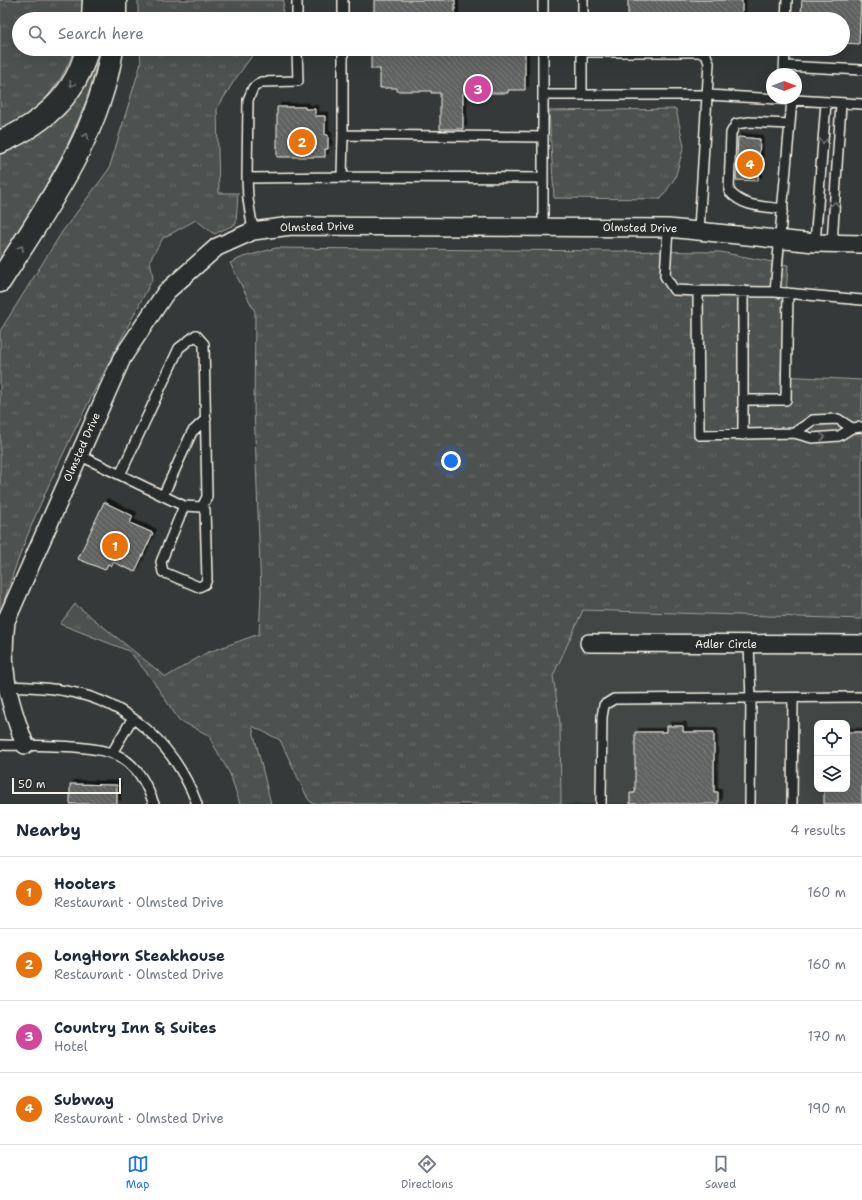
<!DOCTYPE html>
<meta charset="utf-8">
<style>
:root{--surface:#fff;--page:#f2f2f3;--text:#1f2937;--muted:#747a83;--line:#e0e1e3;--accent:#1a73e8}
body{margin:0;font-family:"Shantell Sans",sans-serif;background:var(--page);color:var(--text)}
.controls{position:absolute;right:12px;bottom:12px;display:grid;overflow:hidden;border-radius:8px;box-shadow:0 4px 16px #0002}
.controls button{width:36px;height:36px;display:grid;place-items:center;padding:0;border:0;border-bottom:1px solid var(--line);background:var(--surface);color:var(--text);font:20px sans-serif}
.compass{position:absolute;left:766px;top:68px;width:36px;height:36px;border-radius:50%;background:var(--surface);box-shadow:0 4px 16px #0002;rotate:90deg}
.scale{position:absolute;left:12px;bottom:10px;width:109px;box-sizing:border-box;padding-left:4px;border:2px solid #f4f1e8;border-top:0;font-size:11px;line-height:14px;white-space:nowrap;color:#f4f1e8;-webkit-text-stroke:3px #2a2d2e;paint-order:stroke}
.you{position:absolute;left:451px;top:461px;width:14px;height:14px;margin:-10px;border:3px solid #fff;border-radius:50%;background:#1a73e8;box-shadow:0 0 0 6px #1a73e833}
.badge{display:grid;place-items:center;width:26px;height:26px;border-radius:50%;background:var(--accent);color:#fff;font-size:13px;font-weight:700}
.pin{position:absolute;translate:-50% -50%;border:2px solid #fff;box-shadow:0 1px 4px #0006}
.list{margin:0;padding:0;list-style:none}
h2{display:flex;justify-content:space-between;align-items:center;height:52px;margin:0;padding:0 16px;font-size:17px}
h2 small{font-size:13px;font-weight:400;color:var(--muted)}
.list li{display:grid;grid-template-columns:26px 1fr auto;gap:12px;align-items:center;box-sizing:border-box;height:72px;padding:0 16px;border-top:1px solid var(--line)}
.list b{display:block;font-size:15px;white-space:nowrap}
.list p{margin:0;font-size:13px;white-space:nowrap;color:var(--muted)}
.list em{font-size:13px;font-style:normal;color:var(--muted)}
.icon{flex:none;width:22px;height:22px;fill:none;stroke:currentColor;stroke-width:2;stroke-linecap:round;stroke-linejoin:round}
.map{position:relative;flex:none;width:862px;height:804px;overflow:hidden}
.search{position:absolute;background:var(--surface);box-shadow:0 4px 16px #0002;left:12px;right:12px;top:12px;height:44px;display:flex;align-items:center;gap:10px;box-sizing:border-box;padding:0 14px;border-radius:22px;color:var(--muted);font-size:15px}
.sheet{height:340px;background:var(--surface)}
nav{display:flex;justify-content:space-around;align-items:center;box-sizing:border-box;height:56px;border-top:1px solid var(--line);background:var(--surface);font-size:11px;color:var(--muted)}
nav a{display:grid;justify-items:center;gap:2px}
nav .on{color:var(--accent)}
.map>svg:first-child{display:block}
.built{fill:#434645;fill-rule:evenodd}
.grass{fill:url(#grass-tufts);stroke:#a1a19c}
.building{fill:url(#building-back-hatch);stroke:#f4f1e8;filter:url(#shadow)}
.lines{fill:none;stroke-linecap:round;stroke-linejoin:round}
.service-casing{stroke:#f4f1e8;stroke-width:12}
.minor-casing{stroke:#f4f1e8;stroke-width:20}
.motorway-casing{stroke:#f4f1e8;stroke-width:25}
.service{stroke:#2a2d2e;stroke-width:9}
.minor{stroke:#2a2d2e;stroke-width:17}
.motorway{stroke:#2a2d2e;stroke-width:22}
.oneway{stroke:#71726f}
.labels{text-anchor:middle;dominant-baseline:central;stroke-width:4;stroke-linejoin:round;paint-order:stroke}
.street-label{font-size:11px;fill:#f4f1e8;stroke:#2a2d2e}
</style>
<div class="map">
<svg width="862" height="804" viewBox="0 0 862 804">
<defs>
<pattern id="grass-tufts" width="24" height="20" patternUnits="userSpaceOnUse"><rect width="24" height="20" fill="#4e514f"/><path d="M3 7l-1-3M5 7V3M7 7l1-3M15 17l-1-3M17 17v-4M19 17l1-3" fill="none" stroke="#686a68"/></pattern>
<pattern id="building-back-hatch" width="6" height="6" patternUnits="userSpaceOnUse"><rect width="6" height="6" fill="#616362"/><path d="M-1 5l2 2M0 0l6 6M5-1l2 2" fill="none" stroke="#787a78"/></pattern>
<filter id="shadow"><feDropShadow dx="3.5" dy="-3.5" stdDeviation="0" flood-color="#0009"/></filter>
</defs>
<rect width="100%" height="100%" fill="#363939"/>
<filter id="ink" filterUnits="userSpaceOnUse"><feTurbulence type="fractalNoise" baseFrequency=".025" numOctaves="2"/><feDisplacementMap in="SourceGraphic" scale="8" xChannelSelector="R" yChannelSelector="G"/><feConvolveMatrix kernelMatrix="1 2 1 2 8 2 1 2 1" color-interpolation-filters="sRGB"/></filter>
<g filter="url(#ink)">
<path class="built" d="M583,610L862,619V804H561L560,723L553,676ZM817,723H847V789H817Z"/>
<path class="grass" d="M0,0H83V3L81,19H19V49H74C61,87 37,114 0,129Z
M138,0H284L282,15L279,19H138Z
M98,49C93,115 35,205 0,261V151Z
M140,49H257L234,81L217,109L219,193H238L236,224L214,234L196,220L163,238L150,260L153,278C97,387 35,496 0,614V331L62,232L109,169L141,63Z
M676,109L684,146L675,178L661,199L554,198L549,111Z
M276,248L720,252L788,265L781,376L862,380V619L583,610L553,676L560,723L561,804H313L308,799L280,740L252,726L271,804H240L230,774L208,735L179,720L151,678L129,651L60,624L75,604L166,677L206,653L259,634L261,593L254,409L255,312L230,263L243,257Z"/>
<path class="building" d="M374,0H455V19H374Z
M628,0H742V19H628Z
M802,0H861L859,44L843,43V19H810V14L801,13Z
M371,49H525V90H508V93H463V129H440V93H431V91H397V88H380V69H371Z
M277,107H305V109H315V116H325V135H328V149H325V157H277Z
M738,137L760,139L758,181L736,180Z
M104,502L133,516L130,523L153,533L135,572L113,562L112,566L108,564L105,570L78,559Z
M667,726H683V732H714V792H718V804H630V793H635V732H667Z
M847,732H862V804H824V789H847Z
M70,784L117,785V804H70Z"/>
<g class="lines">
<defs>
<path id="service" d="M297,0V19
M343,0V19
M543,0V19
M583,19V0
M786,19L787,0
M343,49V135
M543,49V95
M785,66L862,70
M784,74L785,49
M582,95V52H699L706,55L709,63L699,229
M792,100L775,292L862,300
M543,137V95H708L862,104
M342,177L542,178
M247,178L248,100L253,88L261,82L298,81L297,49
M783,209C763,206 744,208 729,191L731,133L736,124L749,122L790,124
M668,228L665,276L674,290L698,291
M253,231L248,199L247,178L342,177L343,135L543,137V227
M815,243L826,103
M832,243L841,104
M743,291V435
M775,292L698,291L699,435L794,433L812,438L839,436L852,428L862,427
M743,400H786L788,293
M794,433L813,420L838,419L852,428
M79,455L184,506L202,507L207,497L204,344L196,335L179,348L120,475
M163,496L192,432L206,419
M184,506L161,562L163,572L199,587L205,584L207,579L205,510L202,507
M749,644L751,699L750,804
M5,686C25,687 46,687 66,691C129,702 175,745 197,804
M0,745C29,746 102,743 124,759C140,770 147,786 154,804
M112,753L132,719
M601,804L602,717L604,705L614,699L862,697
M792,804L793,698"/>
<path id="minor" d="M589,643L862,644
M25,745C8,699 0,671 6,621L122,358L166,292L217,247L253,231L291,226L668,228L815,243L862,244"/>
<path id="motorway" d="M115,0V19
M93,19L94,0
M0,142C42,124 76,96 87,49
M0,281C46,208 99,136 112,49"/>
</defs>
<use href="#service" class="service-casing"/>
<use href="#minor" class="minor-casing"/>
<use href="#motorway" class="motorway-casing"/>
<use href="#service" class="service"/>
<use href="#minor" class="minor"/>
<use href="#motorway" class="motorway"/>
</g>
<defs><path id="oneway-chevron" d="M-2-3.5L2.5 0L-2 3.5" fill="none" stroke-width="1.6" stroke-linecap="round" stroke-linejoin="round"/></defs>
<g class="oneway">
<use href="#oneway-chevron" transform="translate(72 84) rotate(121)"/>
<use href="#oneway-chevron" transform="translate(86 136) rotate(-65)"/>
<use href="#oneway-chevron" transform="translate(823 141) rotate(95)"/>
<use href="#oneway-chevron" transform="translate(835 204) rotate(-86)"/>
<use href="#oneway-chevron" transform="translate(21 248) rotate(-58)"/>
<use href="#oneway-chevron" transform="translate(823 437) rotate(-4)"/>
</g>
</g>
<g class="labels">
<g class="street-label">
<text transform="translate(317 227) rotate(-1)">Olmsted Drive</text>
<text transform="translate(640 228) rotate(1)">Olmsted Drive</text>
<text transform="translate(82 447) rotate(-66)">Olmsted Drive</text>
<text x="726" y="644">Adler Circle</text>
</g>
</g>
</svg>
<div class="controls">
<button><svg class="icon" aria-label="locate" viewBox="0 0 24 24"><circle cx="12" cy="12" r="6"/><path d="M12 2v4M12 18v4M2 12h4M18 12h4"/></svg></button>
<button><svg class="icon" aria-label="layers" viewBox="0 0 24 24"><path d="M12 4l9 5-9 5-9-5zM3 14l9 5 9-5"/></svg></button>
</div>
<svg class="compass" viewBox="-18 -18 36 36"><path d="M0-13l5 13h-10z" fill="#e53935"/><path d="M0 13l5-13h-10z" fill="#747a83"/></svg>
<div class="scale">50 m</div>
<div class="you"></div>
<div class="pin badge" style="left:115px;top:546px;background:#e8710a">1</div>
<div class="pin badge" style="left:302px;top:142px;background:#e8710a">2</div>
<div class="pin badge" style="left:478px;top:89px;background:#d1479c">3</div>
<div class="pin badge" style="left:750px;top:164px;background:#e8710a">4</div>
<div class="search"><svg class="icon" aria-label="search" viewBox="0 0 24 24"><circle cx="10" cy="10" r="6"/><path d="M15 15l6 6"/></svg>Search here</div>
</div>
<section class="sheet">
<h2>Nearby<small>4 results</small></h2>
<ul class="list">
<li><span class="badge" style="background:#e8710a">1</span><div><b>Hooters</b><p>Restaurant · Olmsted Drive</p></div><em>160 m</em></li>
<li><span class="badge" style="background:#e8710a">2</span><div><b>LongHorn Steakhouse</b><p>Restaurant · Olmsted Drive</p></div><em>160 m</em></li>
<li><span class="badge" style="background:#d1479c">3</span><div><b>Country Inn &amp; Suites</b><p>Hotel</p></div><em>170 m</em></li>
<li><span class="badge" style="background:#e8710a">4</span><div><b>Subway</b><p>Restaurant · Olmsted Drive</p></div><em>190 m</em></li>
</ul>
</section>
<nav>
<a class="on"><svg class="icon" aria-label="map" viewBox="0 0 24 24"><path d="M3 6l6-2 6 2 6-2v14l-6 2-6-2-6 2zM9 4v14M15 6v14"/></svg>Map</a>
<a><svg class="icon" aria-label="directions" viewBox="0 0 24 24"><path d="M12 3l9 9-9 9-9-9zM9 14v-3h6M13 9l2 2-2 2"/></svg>Directions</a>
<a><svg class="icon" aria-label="saved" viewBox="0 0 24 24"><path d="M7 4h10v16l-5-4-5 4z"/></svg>Saved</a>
</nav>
